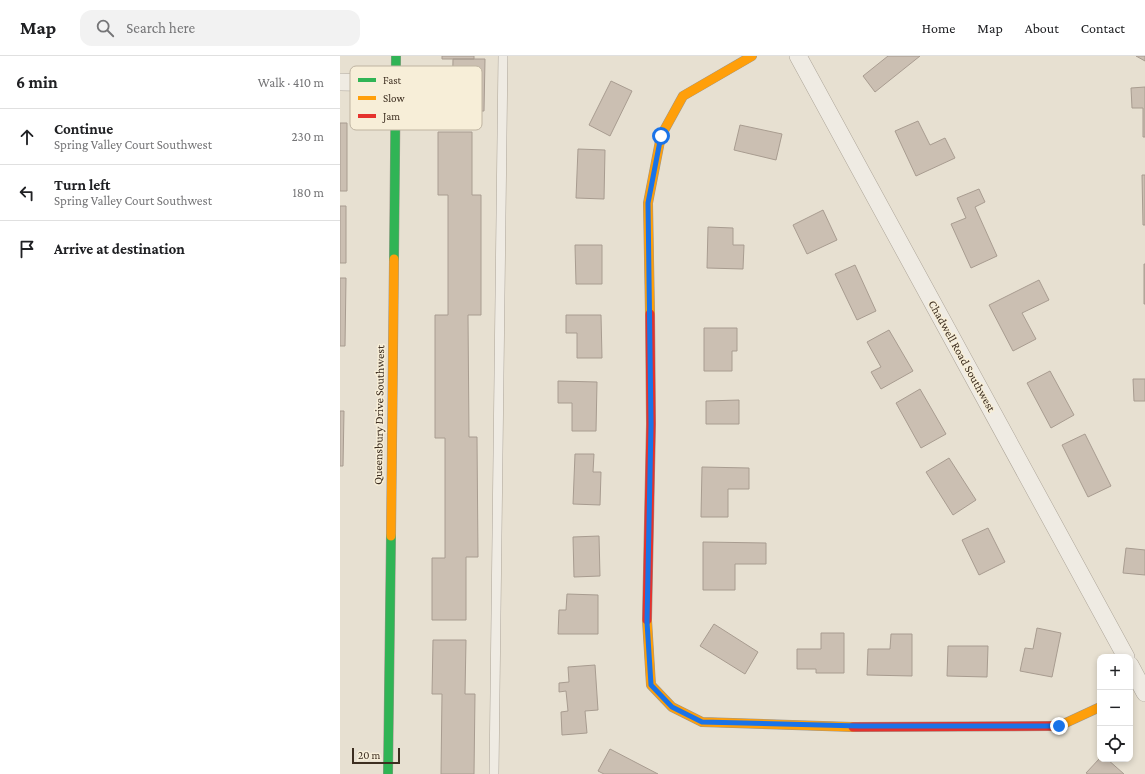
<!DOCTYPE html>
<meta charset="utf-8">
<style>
:root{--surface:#fff;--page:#f2f2f2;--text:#202124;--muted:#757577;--line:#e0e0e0}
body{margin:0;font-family:"Crimson Pro",serif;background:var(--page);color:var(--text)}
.controls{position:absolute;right:12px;bottom:12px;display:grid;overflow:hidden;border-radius:8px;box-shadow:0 2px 6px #0003}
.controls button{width:36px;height:36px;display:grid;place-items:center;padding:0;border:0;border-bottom:1px solid var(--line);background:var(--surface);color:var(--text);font:20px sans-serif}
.scale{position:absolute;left:12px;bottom:10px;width:48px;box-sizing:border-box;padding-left:4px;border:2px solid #3d2e20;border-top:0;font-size:11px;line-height:14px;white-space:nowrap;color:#3d2e20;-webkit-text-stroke:3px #f7eed8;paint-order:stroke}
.stop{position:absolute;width:12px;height:12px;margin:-9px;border:3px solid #1a73e8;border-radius:50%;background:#fff}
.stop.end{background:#1a73e8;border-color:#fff;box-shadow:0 1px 4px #0008}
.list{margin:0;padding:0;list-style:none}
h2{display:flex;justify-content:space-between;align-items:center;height:52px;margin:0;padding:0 16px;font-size:17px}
h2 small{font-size:13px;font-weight:400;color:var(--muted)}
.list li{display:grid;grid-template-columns:26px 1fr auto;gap:12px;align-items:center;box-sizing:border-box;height:56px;padding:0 16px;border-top:1px solid var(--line)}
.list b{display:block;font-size:15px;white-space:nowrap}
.list p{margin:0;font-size:13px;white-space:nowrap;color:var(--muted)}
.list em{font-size:13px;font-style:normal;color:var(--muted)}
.icon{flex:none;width:22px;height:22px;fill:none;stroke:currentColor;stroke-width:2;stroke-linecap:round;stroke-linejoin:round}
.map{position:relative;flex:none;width:805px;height:718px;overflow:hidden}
header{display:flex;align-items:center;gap:24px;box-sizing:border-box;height:56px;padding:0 20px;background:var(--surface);border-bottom:1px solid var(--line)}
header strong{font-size:19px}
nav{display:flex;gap:22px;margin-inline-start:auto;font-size:14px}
.search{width:280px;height:36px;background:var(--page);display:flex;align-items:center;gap:10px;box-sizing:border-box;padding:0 14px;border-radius:12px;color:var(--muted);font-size:15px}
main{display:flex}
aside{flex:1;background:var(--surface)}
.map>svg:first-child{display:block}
.building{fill:#cbbfb2;stroke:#a89c90}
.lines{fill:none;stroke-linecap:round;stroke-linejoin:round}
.lane-casing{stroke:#ada599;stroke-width:10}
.street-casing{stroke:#ada599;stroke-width:18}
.fast-casing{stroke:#9c958a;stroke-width:10}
.slow-casing{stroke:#9c958a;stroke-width:10}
.jam-casing{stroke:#9c958a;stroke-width:10}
.lane{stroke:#efebe3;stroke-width:9}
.street{stroke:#efebe3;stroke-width:17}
.fast{stroke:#30b455;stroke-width:9}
.slow{stroke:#ff9f0a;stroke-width:9}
.jam{stroke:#e5322d;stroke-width:9}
.route{stroke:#1a73e8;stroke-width:5}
.labels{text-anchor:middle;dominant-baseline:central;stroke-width:3;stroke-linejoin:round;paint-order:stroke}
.street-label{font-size:12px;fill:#3d2e20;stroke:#f7eed8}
.key{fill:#f7eed8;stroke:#bfb4a1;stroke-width:1}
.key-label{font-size:11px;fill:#3d2e20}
</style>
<header>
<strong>Map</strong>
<div class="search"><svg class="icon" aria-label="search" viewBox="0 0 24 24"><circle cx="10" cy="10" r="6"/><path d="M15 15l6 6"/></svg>Search here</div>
<nav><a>Home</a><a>Map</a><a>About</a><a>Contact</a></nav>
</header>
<main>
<aside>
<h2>6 min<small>Walk · 410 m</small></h2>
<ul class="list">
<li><svg class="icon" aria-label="ahead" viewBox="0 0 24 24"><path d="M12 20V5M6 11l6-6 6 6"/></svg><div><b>Continue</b><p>Spring Valley Court Southwest</p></div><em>230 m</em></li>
<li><svg class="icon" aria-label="left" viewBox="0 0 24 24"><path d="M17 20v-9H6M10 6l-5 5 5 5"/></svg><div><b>Turn left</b><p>Spring Valley Court Southwest</p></div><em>180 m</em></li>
<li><svg class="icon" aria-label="arrive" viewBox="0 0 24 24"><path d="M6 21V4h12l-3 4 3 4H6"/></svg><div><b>Arrive at destination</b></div></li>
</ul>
</aside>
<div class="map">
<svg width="805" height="718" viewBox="0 0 805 718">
<rect width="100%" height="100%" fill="#e7e0d1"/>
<path class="building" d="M102,0H134V3H102Z
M548,0H580L535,36L523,20Z
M796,0H805V5Z
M113,3H145L144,55H112Z
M271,25L292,35L270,80L249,69Z
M805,31V81H803V52H792L791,32Z
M578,65L590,89L605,82L615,102L576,120L555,75Z
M0,67H7V135H0Z
M400,69L442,78L436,104L394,94Z
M98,76H132V139H141V259H128L129,381H137L138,501H126V564H92V502H105V382H95V259H108V139H98Z
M238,93L265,94L264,143L236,142Z
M802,119H805V169H803Z
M639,133L645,146L635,151L657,200L631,212L611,168L626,162L617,142Z
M0,150H6V207H0Z
M483,154L497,184L467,198L453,169Z
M368,171L393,172V189H404L403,213L367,212Z
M235,189H262V228H236Z
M804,208H805V248H804Z
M515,209L536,255L517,264L495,218Z
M0,222H6L5,290H0Z
M699,224L709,244L682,257L696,283L673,295L649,249Z
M226,259H261L262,302H237V277H226Z
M364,272H397V295H392V315H364Z
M549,274L573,315L541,333L531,316L541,311L527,286Z
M710,315L734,359L711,372L687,327Z
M793,323H805V345H794Z
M218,325L257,326L256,375H232V347H218Z
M580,333L606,378L581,392L556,347Z
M399,344V368H366V345Z
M0,355H4L3,410H0Z
M745,378L771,430L748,441L722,389Z
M235,398H254L253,416H261L260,449L233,448Z
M609,402L636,444L613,459L586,416Z
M362,411L409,412V433H388V461H361Z
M648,472L665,506L639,519L622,484Z
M259,480L260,520L234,521L233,481Z
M363,486L426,487V508H395V534H363Z
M786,492L805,494V519L783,517Z
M227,538L258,539V578H218L219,554H226Z
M374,568L418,596L405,618L360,590Z
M697,572L721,577L712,621L680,615L685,592L693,593Z
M481,577H504V617H476V613H457V593H481Z
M551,578H572V620L527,619L528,593H550Z
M93,584H126L125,638H135L134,718H101L102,638H92Z
M608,590H648L647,621L607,620Z
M255,609L258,654L245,655L247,677L222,679L221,656L228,655L226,635L219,636V627L229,626L228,611Z
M270,693L318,718H264L258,715Z
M760,702L767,703L784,718H748L746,717Z"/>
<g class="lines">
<defs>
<path id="lane" d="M154,718L163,0"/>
<path id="street" d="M458,0L786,601
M0,26L56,27
M790,609L805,637"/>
<path id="fast" d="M54,203L56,0
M48,718L51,480"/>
<path id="slow" d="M310,258L308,147L321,80L343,40L412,0
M51,480L54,203
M307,564L311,629L332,651L362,666L513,671
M711,670H719L760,651"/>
<path id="jam" d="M307,564L311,368L310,258
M513,671L711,670"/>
</defs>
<use href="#lane" class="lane-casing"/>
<use href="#street" class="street-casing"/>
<use href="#fast" class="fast-casing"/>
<use href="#slow" class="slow-casing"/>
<use href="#jam" class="jam-casing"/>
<use href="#lane" class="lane"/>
<use href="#street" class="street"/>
<use href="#fast" class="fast"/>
<use href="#slow" class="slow"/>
<use href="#jam" class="jam"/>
</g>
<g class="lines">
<path class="route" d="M321,80L308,147L311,368L307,566L311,629L332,651L362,666L520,670H719"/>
</g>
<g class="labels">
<g class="street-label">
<text transform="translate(622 300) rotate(61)">Chadwell Road Southwest</text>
<text transform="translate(39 359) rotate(-89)">Queensbury Drive Southwest</text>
</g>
</g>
<rect x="10" y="10" width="132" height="64" rx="6" class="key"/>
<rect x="18" y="22" width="18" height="4" fill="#30b455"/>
<rect x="18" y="40" width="18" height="4" fill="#ff9f0a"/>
<rect x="18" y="58" width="18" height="4" fill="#e5322d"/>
<g class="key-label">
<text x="43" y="28">Fast</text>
<text x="43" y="46">Slow</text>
<text x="43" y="64">Jam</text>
</g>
</svg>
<div class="controls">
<button>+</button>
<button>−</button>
<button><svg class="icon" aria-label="locate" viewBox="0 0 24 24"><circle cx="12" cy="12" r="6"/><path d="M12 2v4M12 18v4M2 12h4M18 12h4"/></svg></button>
</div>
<div class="scale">20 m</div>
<div class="stop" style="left:321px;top:80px"></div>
<div class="stop end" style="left:719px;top:670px"></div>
</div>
</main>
